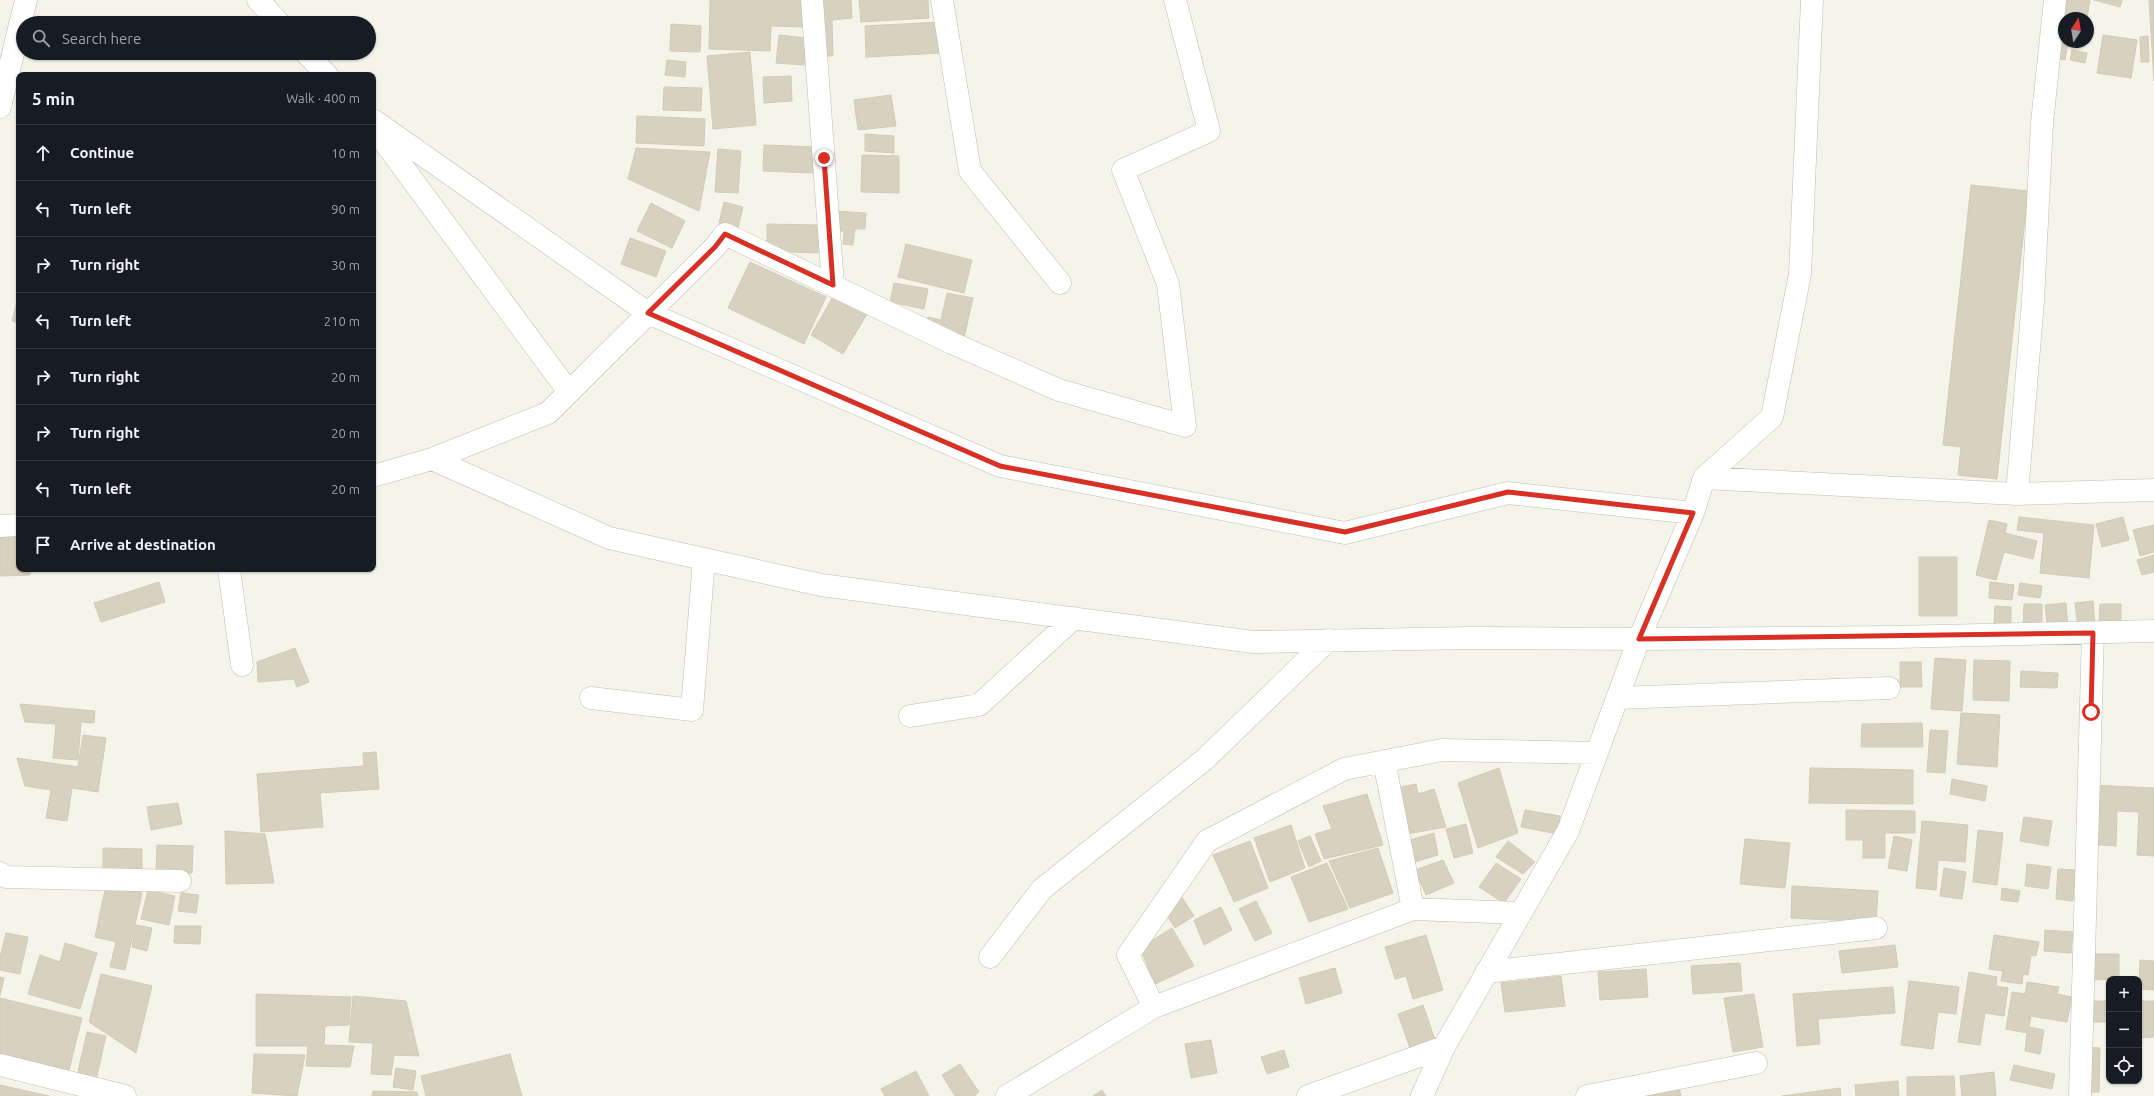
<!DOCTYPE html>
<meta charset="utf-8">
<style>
:root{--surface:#171b24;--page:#20242c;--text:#f1f3f6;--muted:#9ea1a6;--line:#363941}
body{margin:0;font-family:Ubuntu,sans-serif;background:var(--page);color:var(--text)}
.controls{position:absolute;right:12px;bottom:12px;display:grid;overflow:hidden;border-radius:8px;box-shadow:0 1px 3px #0004}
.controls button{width:36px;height:36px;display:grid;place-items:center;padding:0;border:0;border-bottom:1px solid var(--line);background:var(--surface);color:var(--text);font:20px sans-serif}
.compass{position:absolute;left:2058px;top:12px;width:36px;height:36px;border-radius:50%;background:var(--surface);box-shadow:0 1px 3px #0004;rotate:12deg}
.stop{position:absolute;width:12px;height:12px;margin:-9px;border:3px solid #d93025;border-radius:50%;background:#fff}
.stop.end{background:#d93025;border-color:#fff;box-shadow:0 1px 4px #0008}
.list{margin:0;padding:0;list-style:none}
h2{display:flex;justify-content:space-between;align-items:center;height:52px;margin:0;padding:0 16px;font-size:17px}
h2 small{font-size:13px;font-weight:400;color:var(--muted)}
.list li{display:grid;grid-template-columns:26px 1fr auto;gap:12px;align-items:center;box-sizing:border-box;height:56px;padding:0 16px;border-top:1px solid var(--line)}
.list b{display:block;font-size:15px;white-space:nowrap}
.list em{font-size:13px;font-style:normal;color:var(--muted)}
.icon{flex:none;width:22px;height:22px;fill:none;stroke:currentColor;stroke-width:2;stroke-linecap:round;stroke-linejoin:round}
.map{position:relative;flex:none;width:2154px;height:1096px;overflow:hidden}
.search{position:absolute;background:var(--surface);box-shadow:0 1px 3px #0004;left:16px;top:16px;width:360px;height:44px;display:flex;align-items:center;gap:10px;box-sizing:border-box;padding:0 14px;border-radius:22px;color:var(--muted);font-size:15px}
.panel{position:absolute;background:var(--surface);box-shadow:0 1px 3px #0004;left:16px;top:72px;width:360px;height:500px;border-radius:8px}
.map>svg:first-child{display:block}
.building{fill:#d7d2c0;stroke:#d2cbb3}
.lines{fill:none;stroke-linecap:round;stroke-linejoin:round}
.street-casing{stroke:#c1bdad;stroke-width:23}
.street{stroke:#fff;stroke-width:22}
.route{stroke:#d93025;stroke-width:5}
</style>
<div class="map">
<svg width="2154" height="1096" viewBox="0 0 2154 1096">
<rect width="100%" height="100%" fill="#f5f4eb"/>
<path class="building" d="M710,0H806L805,27L771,26L770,51L709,49Z
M816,0H851L852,18L832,20L833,56H819Z
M859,0H928L929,18L861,22Z
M2058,0H2090L2087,18H2064V42H2068L2065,60L2049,57Z
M2094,0H2122L2120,7Z
M2149,0H2154V81Z
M940,22L941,53L866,57L865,26Z
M671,24L701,26L700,52L670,51Z
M779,35L806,38L804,65L776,63Z
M2103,35L2137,40L2131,78L2097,73Z
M2148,36L2149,62H2141L2140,37Z
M2072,50L2087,53L2085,63L2070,60Z
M750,52L756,125L713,129L707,56Z
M667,60L686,62L685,77L665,75Z
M791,76L792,101L764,103L763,77Z
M664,87L702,88L701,111L663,110Z
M891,95L896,126L858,130L854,100Z
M637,116L705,119L704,146L636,143Z
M865,134L894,136V153L865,151Z
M764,145L815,147L814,173L763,171Z
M636,148L710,152L699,211L628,179Z
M718,149L741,151L738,193L715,192Z
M862,155L899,156V193L861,192Z
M1971,185L2028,191L1997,479L1958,475L1961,447L1943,445Z
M724,202L743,207L738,228L719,223Z
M651,203L685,221L672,248L637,231Z
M834,211L866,213L865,229H855L853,245L843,244L844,231H833Z
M767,224L819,225L818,253L767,251Z
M630,238L666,251L656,277L621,264Z
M906,244L972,260L964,293L898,277Z
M750,262L826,297L804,344L728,308Z
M894,283L928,289L924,309L890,302Z
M947,293L973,298L964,338L926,328L928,317L941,320Z
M19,294V323L12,321Z
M834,295L867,314L843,354L811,335Z
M2019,517L2094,525L2089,578L2040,573L2044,533L2017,530Z
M2123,517L2129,540L2102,547L2096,524Z
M1989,520L2007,524L2005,533L2037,541L2033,559L2004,552L1996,580L1976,575Z
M2154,525V552L2140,556L2133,530Z
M19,534V569H30V575L0,576V535Z
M2154,555V572L2142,575L2137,560Z
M1919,557H1957V616H1919Z
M159,582L165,602L101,622L94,603Z
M1990,582L2014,585L2012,600L1989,598Z
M2020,583L2042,586L2040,598L2018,595Z
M2093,601L2095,626L2078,628L2075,603Z
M2066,603L2068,629L2048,631L2045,605Z
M2024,604H2042V628H2023Z
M2100,604H2121V630H2099Z
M1995,606L2011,607V623H1994Z
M295,648L309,682L297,687L294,679L258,682L257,662Z
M1935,658L1966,660L1962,711L1931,709Z
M1974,660L2010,661L2009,701L1973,700Z
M1900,662H1921L1922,687H1900Z
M2021,671L2058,673L2057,688L2020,687Z
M20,704L95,711L94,723L81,722L78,760L53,758L56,724L25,722Z
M1961,713L2000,715L1997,767L1957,764Z
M1922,723L1923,747H1861L1862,724Z
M1930,730L1948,731L1945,773L1927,772Z
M83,735L106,738L98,792L72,788L67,821L46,818L51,790L25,786L17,758L78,767Z
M376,752L379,789L320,793L323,827L261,832L257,774L364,766L363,753Z
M1499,768L1518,833L1478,848L1458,783Z
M1810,768L1913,770V804L1809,803Z
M1952,779L1987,786L1985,801L1950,794Z
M1416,784L1418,794L1434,789L1446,827L1401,835L1391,789Z
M2093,785L2154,788V856L2137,855L2139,812L2117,811L2116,846L2089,844Z
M1367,794L1383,845L1324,859L1315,834L1332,829L1323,806Z
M178,803L182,824L151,830L147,807Z
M1525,810L1560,816L1558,834L1521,827Z
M1846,810L1915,811V833H1885V858H1863V840H1846Z
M2024,817L2052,821L2048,846L2020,841Z
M1922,821L1968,825L1965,862L1938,860L1936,890L1916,888Z
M1466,824L1473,853L1454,858L1446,829Z
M1291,825L1305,868L1270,882L1254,838Z
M1978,830L2003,833L1997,885L1973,882Z
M225,831L265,834L274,883L226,884Z
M1434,833L1438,855L1408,864L1403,842Z
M1310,836L1321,861L1309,867L1298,841Z
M1894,836L1912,840L1907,871L1888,868Z
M1745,839L1790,843L1785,888L1740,884Z
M1250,841L1268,888L1234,902L1213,855Z
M1508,841L1535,862L1523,874L1496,857Z
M157,845L193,846L192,873L156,871Z
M103,848L142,849V871H103Z
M1378,848L1393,893L1350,908L1329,861Z
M1443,860L1454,883L1426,895L1415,870Z
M1327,863L1348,909L1309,922L1291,877Z
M1496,863L1521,879L1504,903L1479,887Z
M2027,864L2051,867L2048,889L2025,886Z
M1944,868L1966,872L1962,899L1940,896Z
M2058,869L2075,870L2073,901L2056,899Z
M106,885L142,893L125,970L110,967L116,942L95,937Z
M1792,886L1878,891L1876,922L1791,918Z
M2002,888L2020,891L2018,902L2001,900Z
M148,890L175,896L169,925L141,919Z
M181,893L199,895L196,913L178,911Z
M1181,896L1194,916L1175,928L1162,908Z
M1256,901L1272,933L1255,941L1239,909Z
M1221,907L1232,930L1204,945L1194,920Z
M136,925L152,928L147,951L132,947Z
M175,926H201L200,944L174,943Z
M1172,928L1194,966L1155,984L1140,948Z
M2045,930L2073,932L2071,953L2044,951Z
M6,933L28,937L20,974L0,970V957Z
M1426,935L1443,990L1413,999L1406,976L1395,979L1385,947Z
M1994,935L2039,942L2036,956L2031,955L2028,975L2023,974L2022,984L2001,981L2003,971L1989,969Z
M65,943L97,953L80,1009L28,994L40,955L60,962Z
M1895,945L1898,967L1842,973L1839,951Z
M2093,954H2119V979L2092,980Z
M2140,960L2154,961V990L2139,989Z
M1740,963L1742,991L1693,994L1691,966Z
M1335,968L1342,993L1306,1004L1299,978Z
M1646,969L1648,997L1600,1000L1598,972Z
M1969,972L1997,977L1996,986L2008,988L2004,1016L1985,1013L1980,1045L1958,1042Z
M101,974L152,986L136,1053L89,1022Z
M1561,976L1565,1006L1505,1012L1501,983Z
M0,977L4,978L0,996Z
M1909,981L1959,987L1956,1014L1938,1012L1933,1049L1901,1045Z
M2027,982L2059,987L2057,994L2072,997L2067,1022L2031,1016L2029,1027L2044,1030L2040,1054L2025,1051L2027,1033L2006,1029L2012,992L2025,994Z
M1893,987L1895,1013L1818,1019L1820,1044L1797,1046L1793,994Z
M256,994L351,997L349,1025L325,1026L324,1045L354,1046L350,1067L306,1066L308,1046H256Z
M1754,994L1763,1047L1733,1052L1724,998Z
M353,996L406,1001L419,1056L394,1055L391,1075L371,1074L373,1043L349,1042Z
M0,998L82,1018L68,1074L0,1057Z
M2089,1001H2109V1022H2089Z
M2139,1001H2154V1037L2139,1038Z
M1423,1005L1436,1043L1411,1051L1398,1014Z
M87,1032L106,1036L96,1080L77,1076Z
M1211,1040L1217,1073L1191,1078L1185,1044Z
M2085,1047L2100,1048L2099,1092H2083Z
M1284,1050L1289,1067L1267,1074L1261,1057Z
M254,1054L305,1055L297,1096L252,1093Z
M510,1054L522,1096H426L421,1076Z
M960,1064L979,1092L974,1096H955L942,1075Z
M2014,1065L2055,1074L2052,1089L2010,1080Z
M396,1068L416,1071L413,1090L393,1087Z
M916,1071L929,1096H885L881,1089Z
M1994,1072L1996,1096H1962L1960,1076Z
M1954,1076L1955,1096H1907V1077Z
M1898,1081L1899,1096H1856L1855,1085Z
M0,1085L49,1096H0Z
M1679,1088L1681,1096H1647Z
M1840,1088L1841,1096H1782Z
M1102,1090L1106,1096H1093Z
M373,1091L417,1092L418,1096H372Z"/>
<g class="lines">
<defs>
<path id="street" d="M258,0L279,23
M812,0L833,285
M942,0L970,171L1060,283
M306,53L327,75
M0,107L26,0
M373,120L648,313L1000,466L1345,533L1508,493L1693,513
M374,128L569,392
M432,459L609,538L821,585L1253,642L1470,638L1639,639L1895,637L2154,631
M373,476L432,459L548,413L715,247L725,234L952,343L1059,390L1185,426L1168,284L1123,170L1209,131L1175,0
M1704,478L2017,494L2154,490
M2017,494L2033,301L2042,123L2055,0
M0,526L19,525
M229,569L242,665
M591,698L692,710L704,559
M1618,698L1889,688
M910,716L979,705L1074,618
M1384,761L1413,909
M0,873L6,877L180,881
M990,957L1042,889L1204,760L1328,640
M1486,972L1876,928
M1154,1007L1128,955L1207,841L1344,769L1442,750L1597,753
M0,1065L125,1096
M1007,1096L1154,1007L1413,909L1520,913
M1308,1096L1444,1047
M1422,1096L1444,1047L1568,831L1639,639L1693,513L1704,478L1772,417L1800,274L1812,0
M1587,1096L1756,1063
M2080,1096L2093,633"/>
</defs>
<use href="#street" class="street-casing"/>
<use href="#street" class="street"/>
</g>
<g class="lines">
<path class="route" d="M824,158L833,285L725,234L715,247L648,313L1000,466L1345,532L1508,492L1693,513L1639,639L2093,633L2091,712"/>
</g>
</svg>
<div class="controls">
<button>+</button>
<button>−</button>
<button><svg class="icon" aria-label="locate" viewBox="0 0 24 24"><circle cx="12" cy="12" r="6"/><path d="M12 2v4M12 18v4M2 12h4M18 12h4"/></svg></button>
</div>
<svg class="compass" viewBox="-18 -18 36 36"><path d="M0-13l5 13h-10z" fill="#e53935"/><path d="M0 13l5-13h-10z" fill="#9ea1a6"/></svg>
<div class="stop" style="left:2091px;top:712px"></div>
<div class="stop end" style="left:824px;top:158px"></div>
<div class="search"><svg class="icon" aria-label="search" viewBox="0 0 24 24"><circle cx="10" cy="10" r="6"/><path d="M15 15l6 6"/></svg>Search here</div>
<section class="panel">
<h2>5 min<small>Walk · 400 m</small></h2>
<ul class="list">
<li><svg class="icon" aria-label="ahead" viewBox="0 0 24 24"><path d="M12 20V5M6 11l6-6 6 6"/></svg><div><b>Continue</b></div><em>10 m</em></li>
<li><svg class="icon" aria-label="left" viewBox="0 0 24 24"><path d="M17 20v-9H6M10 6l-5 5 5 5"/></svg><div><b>Turn left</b></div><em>90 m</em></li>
<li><svg class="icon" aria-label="right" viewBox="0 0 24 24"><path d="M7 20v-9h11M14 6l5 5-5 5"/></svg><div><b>Turn right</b></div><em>30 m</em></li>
<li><svg class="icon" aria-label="left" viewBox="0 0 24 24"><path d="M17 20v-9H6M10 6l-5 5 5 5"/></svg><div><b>Turn left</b></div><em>210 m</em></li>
<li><svg class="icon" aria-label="right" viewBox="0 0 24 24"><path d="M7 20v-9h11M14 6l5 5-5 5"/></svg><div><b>Turn right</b></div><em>20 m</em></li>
<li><svg class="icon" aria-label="right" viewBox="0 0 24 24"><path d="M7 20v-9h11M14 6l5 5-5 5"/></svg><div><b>Turn right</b></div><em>20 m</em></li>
<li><svg class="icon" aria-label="left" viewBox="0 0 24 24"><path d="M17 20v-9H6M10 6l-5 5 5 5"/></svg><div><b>Turn left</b></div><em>20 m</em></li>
<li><svg class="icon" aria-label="arrive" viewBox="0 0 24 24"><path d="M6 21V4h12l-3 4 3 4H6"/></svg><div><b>Arrive at destination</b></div></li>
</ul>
</section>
</div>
